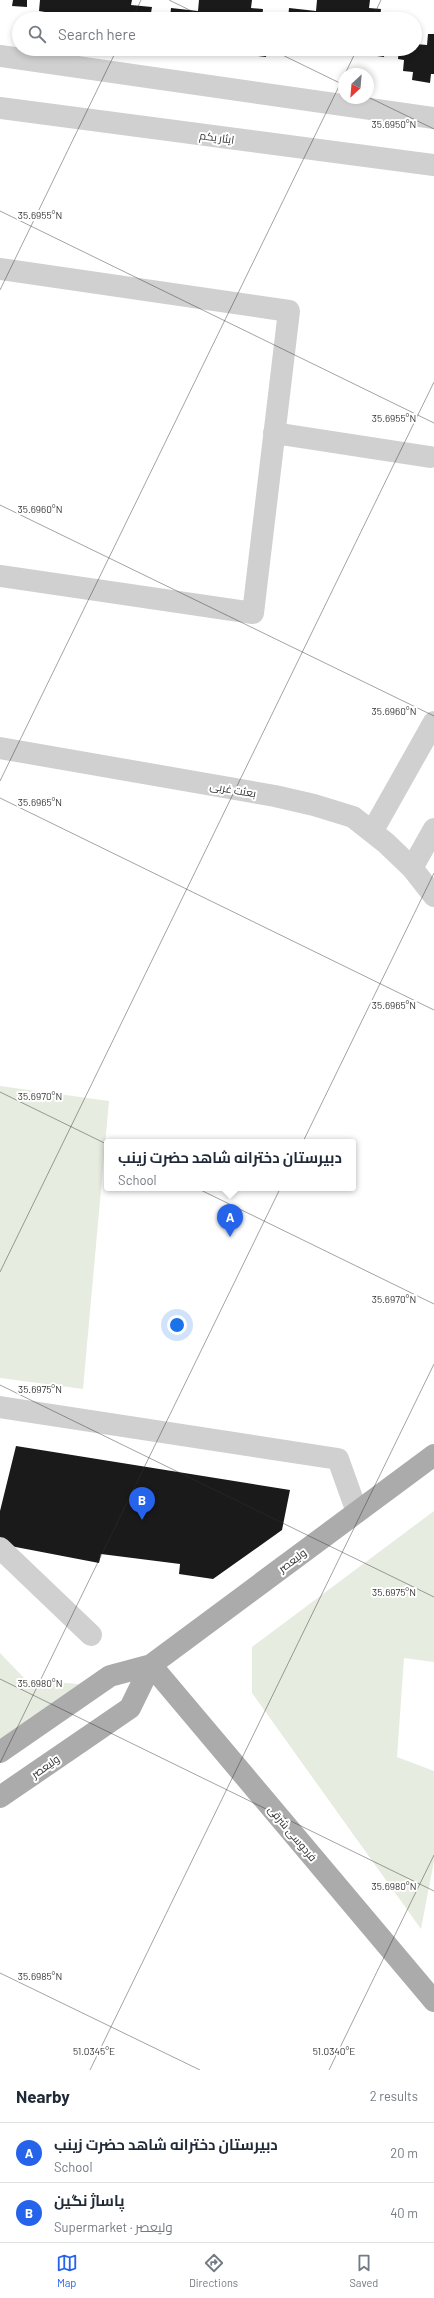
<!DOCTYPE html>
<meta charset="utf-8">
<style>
:root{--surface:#fff;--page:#f6f6f7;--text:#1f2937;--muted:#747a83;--line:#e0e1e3;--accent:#2563eb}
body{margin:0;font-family:Barlow,Cairo,sans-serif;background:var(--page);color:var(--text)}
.compass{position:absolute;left:338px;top:68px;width:36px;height:36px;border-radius:50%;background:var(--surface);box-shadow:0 2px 6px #0003;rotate:206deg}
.you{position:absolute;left:177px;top:1325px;width:14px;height:14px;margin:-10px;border:3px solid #fff;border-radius:50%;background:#1a73e8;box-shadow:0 0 0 6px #1a73e833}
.badge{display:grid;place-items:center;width:26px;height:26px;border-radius:50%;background:var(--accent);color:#fff;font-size:13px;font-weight:700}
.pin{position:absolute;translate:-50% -33px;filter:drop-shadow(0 1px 2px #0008)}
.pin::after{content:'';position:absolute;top:21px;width:14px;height:12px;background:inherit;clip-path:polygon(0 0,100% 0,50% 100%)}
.popup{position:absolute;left:104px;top:1139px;width:252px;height:52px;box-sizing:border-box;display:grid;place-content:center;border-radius:4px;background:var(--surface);filter:drop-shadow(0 1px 3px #0005);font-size:13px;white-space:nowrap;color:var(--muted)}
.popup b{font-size:15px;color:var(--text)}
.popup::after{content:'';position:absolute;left:50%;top:100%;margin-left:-8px;border:8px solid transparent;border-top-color:var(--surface)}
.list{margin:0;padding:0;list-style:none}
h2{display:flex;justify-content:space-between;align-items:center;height:52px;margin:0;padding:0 16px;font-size:17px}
h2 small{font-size:13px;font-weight:400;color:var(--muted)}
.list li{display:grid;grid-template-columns:26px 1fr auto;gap:12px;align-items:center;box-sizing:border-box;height:60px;padding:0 16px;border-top:1px solid var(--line)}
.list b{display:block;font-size:15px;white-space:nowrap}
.list p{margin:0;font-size:13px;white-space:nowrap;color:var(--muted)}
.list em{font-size:13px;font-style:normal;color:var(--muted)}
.icon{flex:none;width:22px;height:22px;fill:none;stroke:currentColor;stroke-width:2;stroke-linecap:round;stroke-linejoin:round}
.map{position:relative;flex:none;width:434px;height:2070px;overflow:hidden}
.search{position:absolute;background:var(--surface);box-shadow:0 2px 6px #0003;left:12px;right:12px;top:12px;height:44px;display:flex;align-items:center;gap:10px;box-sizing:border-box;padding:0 14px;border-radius:22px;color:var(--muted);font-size:15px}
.sheet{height:172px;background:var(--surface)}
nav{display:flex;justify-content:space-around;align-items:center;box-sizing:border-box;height:56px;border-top:1px solid var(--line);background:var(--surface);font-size:11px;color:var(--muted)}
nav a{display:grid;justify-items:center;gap:2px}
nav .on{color:var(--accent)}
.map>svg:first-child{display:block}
.green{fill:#e6ecdf}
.building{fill:#1a1a1a}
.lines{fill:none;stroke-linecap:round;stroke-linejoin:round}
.minor{stroke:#d0d0d0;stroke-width:22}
.major{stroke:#ababab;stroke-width:22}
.ticks{fill:none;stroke:#333;stroke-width:1;stroke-opacity:0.45}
.labels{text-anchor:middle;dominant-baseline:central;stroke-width:4;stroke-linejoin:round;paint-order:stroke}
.street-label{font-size:11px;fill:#333;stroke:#fff}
.ticks-label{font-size:10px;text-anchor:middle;fill:#333;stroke:#fff;stroke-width:4;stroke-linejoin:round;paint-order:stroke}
</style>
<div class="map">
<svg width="434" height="2070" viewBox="0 0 434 2070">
<rect width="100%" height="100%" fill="#fff"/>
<path class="green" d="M0,1086L109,1101L83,1389L0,1378Z
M434,1511V1662L404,1658L397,1757L434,1771V1861L421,1929L252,1693V1647Z
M0,1653L26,1680L79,1684L0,1739Z"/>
<path class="building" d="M13,0H27V7L12,6Z
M40,0H132L131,5L152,7L150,19H44L45,12L39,11Z
M199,0H252L251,8L263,9L262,19H170L171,8L198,11Z
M317,0H370L369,8L381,9L380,19H288L289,8L316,11Z
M428,34H434V74H431L430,83L412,80L413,72L403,71L404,60L398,59L399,49H415V44L427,45Z
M223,49H235L232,53H225Z
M252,49H267L266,57L251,55Z
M342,49H353L351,53L343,52Z
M371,49H385L384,57L370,55Z
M16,1446L290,1490L282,1530L213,1579L179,1574L180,1564L101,1554L99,1563L0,1544V1511Z"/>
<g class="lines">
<path class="minor" d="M0,56L434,118
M0,108L434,165
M0,269L289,311L253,613L0,576
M274,433L430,457
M0,748L275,796L314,805L353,817L386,843L412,868L434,896
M372,832L434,722
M412,868L434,829
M0,1407L338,1459L357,1512
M0,1548L91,1635"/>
<path class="major" d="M151,1665L434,2001
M0,1752L110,1676L151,1665L434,1455
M0,1797L130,1708L151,1665"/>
</g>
<path class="ticks" d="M169,0L208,19M132,19L141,0M372,19L381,0M270,49L344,85M345,74L357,49M368,97L434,129M0,211L434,423M0,290L117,49M0,505L434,716M0,781L344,76M0,798L434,1010M0,1092L434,1304M0,1272L434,382M0,1385L434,1597M0,1679L434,1891M0,1763L434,873M0,1973L200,2070M90,2070L434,1364M329,2070L434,1855"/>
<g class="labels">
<g class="street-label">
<text transform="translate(217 137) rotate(8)">ایثار یکم</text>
<text transform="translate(233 789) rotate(10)">بعثت غربی</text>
<text transform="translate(292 1560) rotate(-37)">ولیعصر</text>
<text transform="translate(45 1766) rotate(-35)">ولیعصر</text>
<text transform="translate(293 1833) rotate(50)">فردوسی شرقی</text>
</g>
</g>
<g class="ticks-label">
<text x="394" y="128">35.6950°N</text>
<text x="40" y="219">35.6955°N</text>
<text x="394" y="422">35.6955°N</text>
<text x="40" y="513">35.6960°N</text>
<text x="394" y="715">35.6960°N</text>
<text x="40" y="806">35.6965°N</text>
<text x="394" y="1009">35.6965°N</text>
<text x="40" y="1100">35.6970°N</text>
<text x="394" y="1303">35.6970°N</text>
<text x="40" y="1393">35.6975°N</text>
<text x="394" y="1596">35.6975°N</text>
<text x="40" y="1687">35.6980°N</text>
<text x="394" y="1890">35.6980°N</text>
<text x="40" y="1980">35.6985°N</text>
<text x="94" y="2055">51.0345°E</text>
<text x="334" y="2055">51.0340°E</text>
</g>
</svg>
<svg class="compass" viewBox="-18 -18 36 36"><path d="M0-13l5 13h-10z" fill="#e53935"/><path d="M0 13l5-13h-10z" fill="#747a83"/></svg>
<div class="you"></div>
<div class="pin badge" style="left:230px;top:1237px">A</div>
<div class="popup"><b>دبیرستان دخترانه شاهد حضرت زینب</b>School</div>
<div class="pin badge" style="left:142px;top:1520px">B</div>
<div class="search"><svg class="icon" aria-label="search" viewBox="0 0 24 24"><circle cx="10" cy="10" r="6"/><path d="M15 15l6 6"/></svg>Search here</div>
</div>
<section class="sheet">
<h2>Nearby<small>2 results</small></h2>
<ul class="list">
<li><span class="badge">A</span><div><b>دبیرستان دخترانه شاهد حضرت زینب</b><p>School</p></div><em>20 m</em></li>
<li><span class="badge">B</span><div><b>پاساژ نگین</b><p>Supermarket · ولیعصر</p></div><em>40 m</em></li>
</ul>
</section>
<nav>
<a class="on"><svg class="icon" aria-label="map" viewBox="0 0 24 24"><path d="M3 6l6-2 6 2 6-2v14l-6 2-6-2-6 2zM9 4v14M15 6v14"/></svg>Map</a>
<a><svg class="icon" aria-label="directions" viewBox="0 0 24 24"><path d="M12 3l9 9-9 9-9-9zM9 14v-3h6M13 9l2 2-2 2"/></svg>Directions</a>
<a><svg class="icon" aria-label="saved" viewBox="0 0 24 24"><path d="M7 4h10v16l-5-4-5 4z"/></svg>Saved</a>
</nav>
